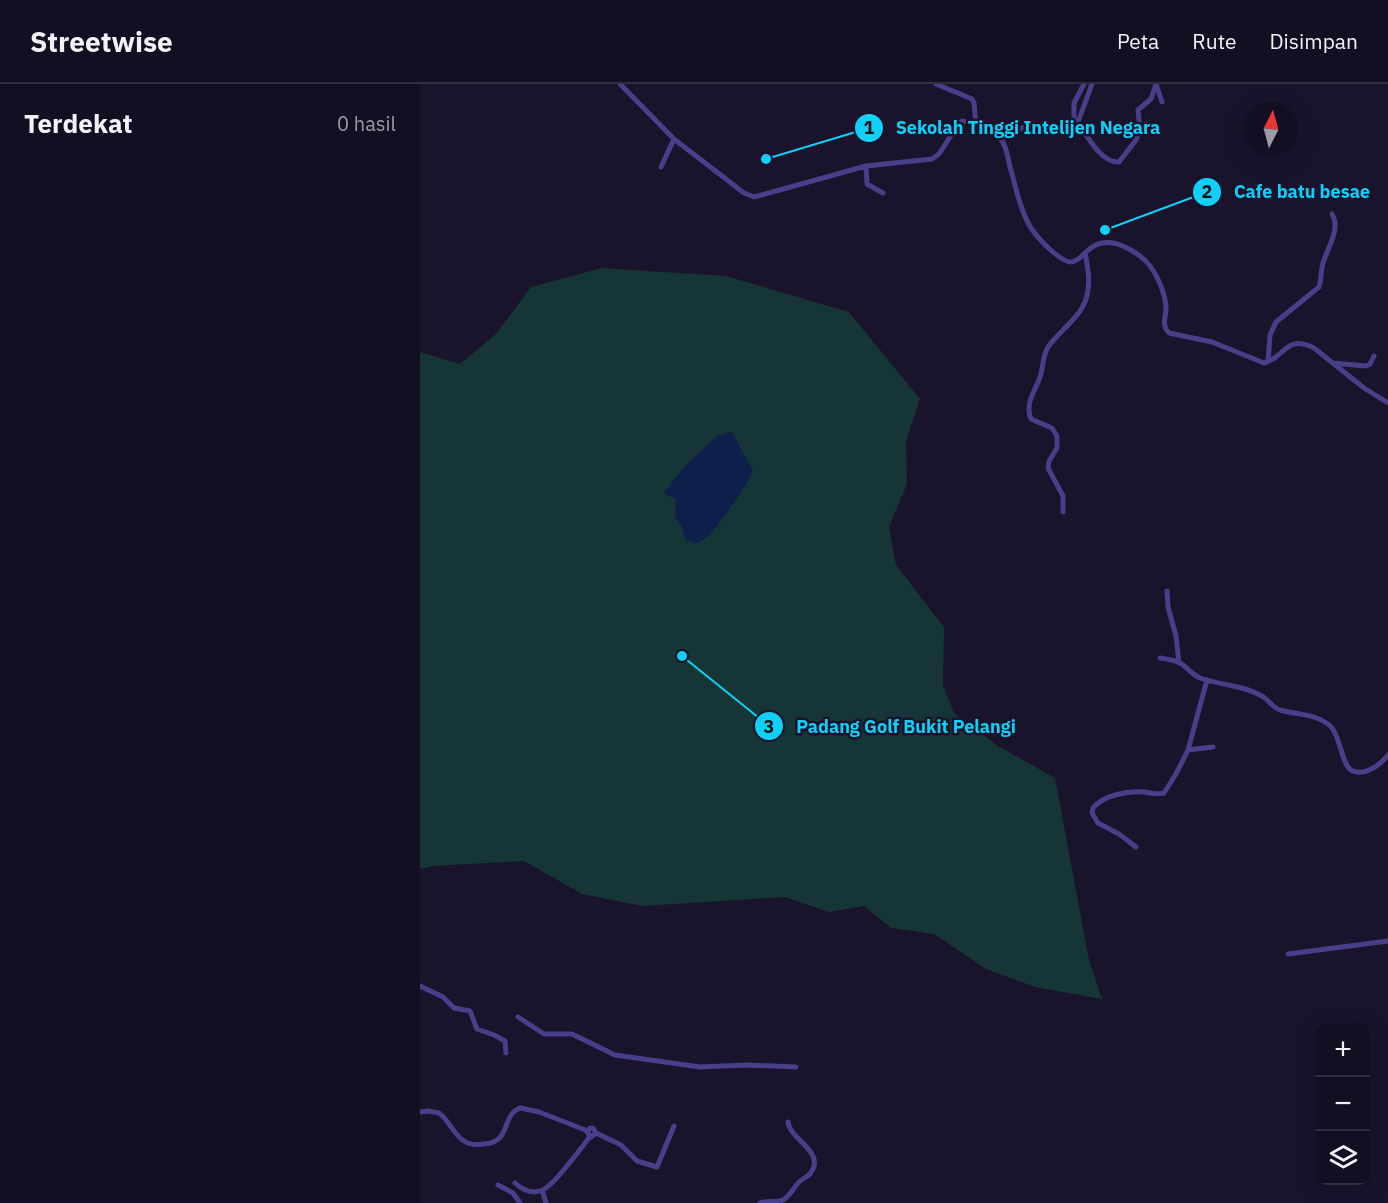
<!DOCTYPE html>
<html lang="id">
<meta charset="utf-8">
<style>
:root{--surface:#130e21;--page:#1c172a;--text:#f1f3f6;--muted:#9d9ca5;--line:#322e3f}
body{margin:0;font-family:"IBM Plex Sans",sans-serif;background:var(--page);color:var(--text)}
.controls{position:absolute;right:18px;bottom:18px;display:grid;overflow:hidden;border-radius:12px;box-shadow:0 6px 24px #0002}
.controls button{width:54px;height:54px;display:grid;place-items:center;padding:0;border:0;border-bottom:2px solid var(--line);background:var(--surface);color:var(--text);font:30px sans-serif}
.compass{position:absolute;left:824px;top:18px;width:54px;height:54px;border-radius:50%;background:var(--surface);box-shadow:0 6px 24px #0002;rotate:6deg}
.list{margin:0;padding:0;list-style:none}
h2{display:flex;justify-content:space-between;align-items:center;height:78px;margin:0;padding:0 24px;font-size:26px}
h2 small{font-size:20px;font-weight:400;color:var(--muted)}
.icon{flex:none;width:33px;height:33px;fill:none;stroke:currentColor;stroke-width:2;stroke-linecap:round;stroke-linejoin:round}
.map{position:relative;flex:none;width:968px;height:1119px;overflow:hidden}
header{display:flex;align-items:center;gap:36px;box-sizing:border-box;height:84px;padding:0 30px;background:var(--surface);border-bottom:2px solid var(--line)}
header strong{font-size:28px}
nav{display:flex;gap:33px;margin-inline-start:auto;font-size:21px}
main{display:flex}
aside{flex:1;background:var(--surface)}
.map>svg:first-child{display:block}
.green{fill:#163536}
.water{fill:#0d1f4a}
.lines{fill:none;stroke-linecap:round;stroke-linejoin:round}
.minor{stroke:#473f89;stroke-width:5}
.leader{fill:none;stroke:#11d0f8;stroke-width:2}
.callout-dot{fill:#11d0f8;stroke:#19132c;stroke-width:2}
.mark-label{font-size:18px;text-anchor:middle;font-weight:bold;fill:#111}
.callout-label{font-size:18px;text-anchor:middle;font-weight:bold;fill:#11d0f8;stroke:#19132c;stroke-width:5;stroke-linejoin:round;paint-order:stroke}
</style>
<header>
<strong>Streetwise</strong>
<nav><a>Peta</a><a>Rute</a><a>Disimpan</a></nav>
</header>
<main>
<aside>
<h2>Terdekat<small>0 hasil</small></h2>
<ul class="list">
</ul>
</aside>
<div class="map">
<svg width="968" height="1119" viewBox="0 0 968 1119">
<rect width="100%" height="100%" fill="#19132c"/>
<path class="green" d="M182,184L306,192L429,228L500,315L486,357L487,400L469,443L476,481L524,543L523,601L534,629L578,662L635,694L669,876L682,915L615,903L566,885L514,850L471,844L444,822L409,828L365,813L222,822L162,810L104,777L13,782L0,785V268L40,280L76,250L111,203Z"/>
<path class="water" d="M312,348L333,387C329,399 295,447 285,455C284,455 277,459 276,460L265,455L262,443L255,434L256,415L244,409L264,383L297,352Z"/>
<g class="lines">
<path class="minor" d="M200,0L254,55L324,109L334,113L446,82L512,75L519,70L539,39L542,37C556,38 574,45 582,57C587,64 588,75 590,83C596,103 600,126 611,144C617,153 640,179 652,178C658,177 663,171 667,167C684,151 703,160 720,172C734,182 745,206 746,224C746,234 741,241 749,249L792,258L844,279C866,273 865,250 894,264L944,304L968,319
M516,0L552,15L554,19L556,40
M672,0L658,38C667,52 681,79 699,78L716,56L720,46L718,26L731,15L736,0
M736,0L742,18
M581,56L604,43L634,45L652,40L654,37V19L664,0
M446,82L447,100L463,109
M241,83L254,55
M848,278L850,251L856,238L899,203C901,196 901,190 902,183C905,167 922,146 912,130
M913,279L946,282L950,280L954,272
M643,428V412L628,384L629,377L637,364V352L632,344L611,335C604,318 617,305 621,290C623,281 623,271 628,263C639,247 660,234 666,215C671,200 668,184 665,169
M747,507L748,523L756,552L759,579
M740,574C747,575 756,576 762,580C768,585 773,591 780,594C800,601 823,601 842,612C849,616 852,623 860,626C876,631 893,629 908,640C921,649 921,683 933,687C946,692 961,680 968,671
M787,596L768,666L793,663
M716,763L699,750L678,739L672,729L673,724C684,711 706,707 724,708C731,709 737,711 744,709L756,690L768,666
M868,870L968,857
M0,902L23,913L34,924L50,927L57,945L74,951L85,957L86,969
M98,933L124,950H152L195,971L280,983L327,981L376,983
M0,1028L8,1027L19,1029C29,1036 33,1050 44,1057C50,1061 57,1061 63,1060C93,1059 80,1030 101,1024L119,1028L168,1047
M176,1049L171,1053L167,1048L170,1044H173L176,1049L201,1061L217,1077L237,1083L254,1042
M95,1099C117,1119 131,1102 146,1083C154,1073 163,1063 170,1052
M78,1101L93,1109L100,1119
M123,1109L126,1119
M340,1119C348,1116 356,1119 363,1116C370,1112 374,1103 379,1098C382,1095 387,1093 390,1090C407,1068 370,1056 368,1038"/>
</g>
<path class="leader" d="M346 75L449 44M685 146L787 108M262 572L349 642"/>
<g class="callout-dot">
<circle cx="346" cy="75" r="6"/>
<circle cx="685" cy="146" r="6"/>
<circle cx="262" cy="572" r="6"/>
<circle cx="449" cy="44" r="15"/>
<circle cx="787" cy="108" r="15"/>
<circle cx="349" cy="642" r="15"/>
</g>
<g class="mark-label">
<text x="449" y="50">1</text>
<text x="787" y="114">2</text>
<text x="349" y="649">3</text>
</g>
<g class="callout-label">
<text x="608" y="50">Sekolah Tinggi Intelijen Negara</text>
<text x="882" y="114">Cafe batu besae</text>
<text x="486" y="649">Padang Golf Bukit Pelangi</text>
</g>
</svg>
<div class="controls">
<button>+</button>
<button>−</button>
<button><svg class="icon" aria-label="layers" viewBox="0 0 24 24"><path d="M12 4l9 5-9 5-9-5zM3 14l9 5 9-5"/></svg></button>
</div>
<svg class="compass" viewBox="-18 -18 36 36"><path d="M0-13l5 13h-10z" fill="#e53935"/><path d="M0 13l5-13h-10z" fill="#9d9ca5"/></svg>
</div>
</main>
